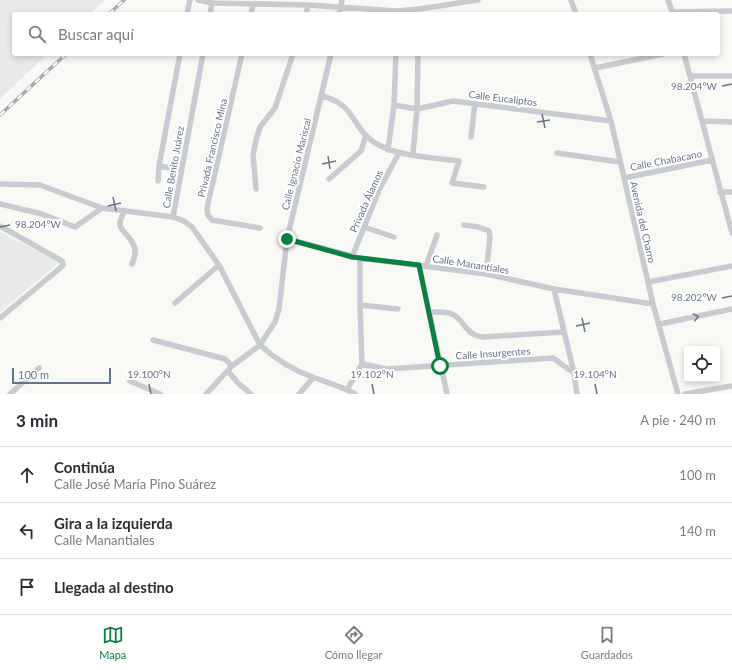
<!DOCTYPE html>
<html lang="es">
<meta charset="utf-8">
<style>
:root{--surface:#fff;--page:#f2f2f3;--text:#2b2b33;--muted:#7c7c81;--line:#e1e1e2;--accent:#0b8043}
body{margin:0;font-family:Lato,sans-serif;background:var(--page);color:var(--text)}
.controls{position:absolute;right:12px;bottom:12px;display:grid;overflow:hidden;border-radius:4px;box-shadow:0 2px 6px #0003}
.controls button{width:36px;height:36px;display:grid;place-items:center;padding:0;border:0;border-bottom:1px solid var(--line);background:var(--surface);color:var(--text);font:20px sans-serif}
.scale{position:absolute;left:12px;bottom:10px;width:99px;box-sizing:border-box;padding-left:4px;border:2px solid #667487;border-top:0;font-size:11px;line-height:14px;white-space:nowrap;color:#667487;-webkit-text-stroke:3px #fff;paint-order:stroke}
.stop{position:absolute;width:12px;height:12px;margin:-9px;border:3px solid #0b8043;border-radius:50%;background:#fff}
.stop.end{background:#0b8043;border-color:#fff;box-shadow:0 1px 4px #0008}
.list{margin:0;padding:0;list-style:none}
h2{display:flex;justify-content:space-between;align-items:center;height:52px;margin:0;padding:0 16px;font-size:17px}
h2 small{font-size:13px;font-weight:400;color:var(--muted)}
.list li{display:grid;grid-template-columns:26px 1fr auto;gap:12px;align-items:center;box-sizing:border-box;height:56px;padding:0 16px;border-top:1px solid var(--line)}
.list b{display:block;font-size:15px;white-space:nowrap}
.list p{margin:0;font-size:13px;white-space:nowrap;color:var(--muted)}
.list em{font-size:13px;font-style:normal;color:var(--muted)}
.icon{flex:none;width:22px;height:22px;fill:none;stroke:currentColor;stroke-width:2;stroke-linecap:round;stroke-linejoin:round}
.map{position:relative;flex:none;width:732px;height:394px;overflow:hidden}
.search{position:absolute;background:var(--surface);box-shadow:0 2px 6px #0003;left:12px;right:12px;top:12px;height:44px;display:flex;align-items:center;gap:10px;box-sizing:border-box;padding:0 14px;border-radius:4px;color:var(--muted);font-size:15px}
.sheet{height:220px;background:var(--surface)}
nav{display:flex;justify-content:space-around;align-items:center;box-sizing:border-box;height:56px;border-top:1px solid var(--line);background:var(--surface);font-size:11px;color:var(--muted)}
nav a{display:grid;justify-items:center;gap:2px}
nav .on{color:var(--accent)}
.map>svg:first-child{display:block}
.built{fill:#e8eae8}
.lines{fill:none;stroke-linecap:round;stroke-linejoin:round}
.street{stroke:#c8cbcf;stroke-width:5.5}
.rail-casing{stroke:#a6abb2;stroke-width:3.5}
.rail{stroke:#fff;stroke-width:2;stroke-dasharray:6;stroke-linecap:butt}
.oneway{stroke:#6b788b}
.route{stroke:#0b8043;stroke-width:5}
.ticks{fill:none;stroke:#667487;stroke-width:1.5}
.labels{text-anchor:middle;dominant-baseline:central;stroke-width:4;stroke-linejoin:round;paint-order:stroke}
.street-label{font-size:10px;fill:#667487;stroke:#fff}
.ticks-label{font-size:10px;text-anchor:middle;fill:#667487;stroke:#fff;stroke-width:4;stroke-linejoin:round;paint-order:stroke}
</style>
<div class="map">
<svg width="732" height="394" viewBox="0 0 732 394">
<rect width="100%" height="100%" fill="#f8f8f5"/>
<path class="built" d="M0,0H105L90,14H14V54H47L0,99Z
M0,232L60,262L0,312Z"/>
<g class="lines">
<path class="street" d="M198,0L212,3L308,5L397,11L419,9L478,0
M571,0L576,14
M668,0L673,14
M672,12L732,11
M187,14L190,0
M210,14L212,3
M251,14L253,4
M306,14L308,5
M339,14L342,0
M242,54L207,208L208,215L212,220L260,228
M590,54L611,121L653,304L678,394
M684,54L732,233
M595,68L663,54
M690,76H732
M321,96C356,103 351,128 375,143C399,157 431,157 459,161L452,183L484,187
M394,105L417,109L453,101L611,121
M703,121L732,122
M471,137L475,103
M388,150L394,105L396,54
M557,153L620,162
M413,154L417,109L418,54
M159,166L182,170
M624,178L712,160
M329,179L361,151L366,135
M158,181L159,166L180,54
M0,184L40,185L102,208L173,217L184,221L192,227L219,265L260,345C275,359 295,371 315,378C329,383 343,387 355,394
M256,189L253,155L256,140L260,127L275,108L293,54
M720,192H732
M0,204L42,214L75,227L102,208
M125,211C112,231 128,230 134,246C137,252 134,259 132,264
M173,217L203,54
M464,225L478,227L489,231L490,237L486,274
M0,226L62,261L63,265L59,269L0,318
M364,227L394,237
M287,239L360,258L486,274L554,289L653,304
M352,257L379,190L399,153
M419,265L447,394
M426,266L437,235
M648,282L732,266
M554,289L574,373L577,394
M175,303L219,265
M360,305L398,309
M429,312C437,312 445,311 452,314C462,318 465,331 475,335C478,336 481,337 484,337L563,332
M660,324L732,309
M153,340L225,359L232,366
M362,364L387,369L553,358L574,373
M228,371L238,383L251,394
M130,381L160,394
M347,390L362,364L360,305V258
M10,394L39,368
M206,394L232,366L260,345L275,322L279,309L287,239L331,54
M299,394L313,378
M685,394L732,386"/>
<defs>
<path id="rail" d="M109,14L124,0
M0,115L66,54"/>
</defs>
<use href="#rail" class="rail-casing"/>
<use href="#rail" class="rail"/>
</g>
<defs><path id="oneway-chevron" d="M-2-3.5L2.5 0L-2 3.5" fill="none" stroke-width="1.6" stroke-linecap="round" stroke-linejoin="round"/></defs>
<use class="oneway" href="#oneway-chevron" transform="translate(696 317) rotate(-12)"/>
<g class="lines">
<path class="route" d="M287,239L352,257L419,265L440,366"/>
</g>
<path class="ticks" d="M722,86L732,84M542,114L545,128M537,122L550,120M328,156L330,169M322,164L336,161M113,197L116,211M108,206L121,203M0,227L10,225M722,298L732,296M582,318L585,332M576,326L590,323M149,384L151,394M372,384L374,394M595,384L597,394"/>
<g class="labels">
<g class="street-label">
<text transform="translate(503 98) rotate(7)">Calle Eucaliptos</text>
<text transform="translate(212 148) rotate(-77)">Privada Francisco Mina</text>
<text transform="translate(666 160) rotate(-11)">Calle Chabacano</text>
<text transform="translate(296 164) rotate(-76)">Calle Ignacio Mariscal</text>
<text transform="translate(173 167) rotate(-80)">Calle Benito Juárez</text>
<text transform="translate(366 201) rotate(-66)">Privada Álamos</text>
<text transform="translate(643 222) rotate(77)">Avenida del Charro</text>
<text transform="translate(471 264) rotate(9)">Calle Manantiales</text>
<text transform="translate(493 353) rotate(-4)">Calle Insurgentes</text>
</g>
</g>
<g class="ticks-label">
<text x="694" y="90">98.204°W</text>
<text x="38" y="228">98.204°W</text>
<text x="694" y="301">98.202°W</text>
<text x="149" y="378">19.100°N</text>
<text x="372" y="378">19.102°N</text>
<text x="595" y="378">19.104°N</text>
</g>
</svg>
<div class="controls">
<button><svg class="icon" aria-label="locate" viewBox="0 0 24 24"><circle cx="12" cy="12" r="6"/><path d="M12 2v4M12 18v4M2 12h4M18 12h4"/></svg></button>
</div>
<div class="scale">100 m</div>
<div class="stop" style="left:440px;top:366px"></div>
<div class="stop end" style="left:287px;top:239px"></div>
<div class="search"><svg class="icon" aria-label="search" viewBox="0 0 24 24"><circle cx="10" cy="10" r="6"/><path d="M15 15l6 6"/></svg>Buscar aquí</div>
</div>
<section class="sheet">
<h2>3 min<small>A pie · 240 m</small></h2>
<ul class="list">
<li><svg class="icon" aria-label="ahead" viewBox="0 0 24 24"><path d="M12 20V5M6 11l6-6 6 6"/></svg><div><b>Continúa</b><p>Calle José María Pino Suárez</p></div><em>100 m</em></li>
<li><svg class="icon" aria-label="left" viewBox="0 0 24 24"><path d="M17 20v-9H6M10 6l-5 5 5 5"/></svg><div><b>Gira a la izquierda</b><p>Calle Manantiales</p></div><em>140 m</em></li>
<li><svg class="icon" aria-label="arrive" viewBox="0 0 24 24"><path d="M6 21V4h12l-3 4 3 4H6"/></svg><div><b>Llegada al destino</b></div></li>
</ul>
</section>
<nav>
<a class="on"><svg class="icon" aria-label="map" viewBox="0 0 24 24"><path d="M3 6l6-2 6 2 6-2v14l-6 2-6-2-6 2zM9 4v14M15 6v14"/></svg>Mapa</a>
<a><svg class="icon" aria-label="directions" viewBox="0 0 24 24"><path d="M12 3l9 9-9 9-9-9zM9 14v-3h6M13 9l2 2-2 2"/></svg>Cómo llegar</a>
<a><svg class="icon" aria-label="saved" viewBox="0 0 24 24"><path d="M7 4h10v16l-5-4-5 4z"/></svg>Guardados</a>
</nav>
